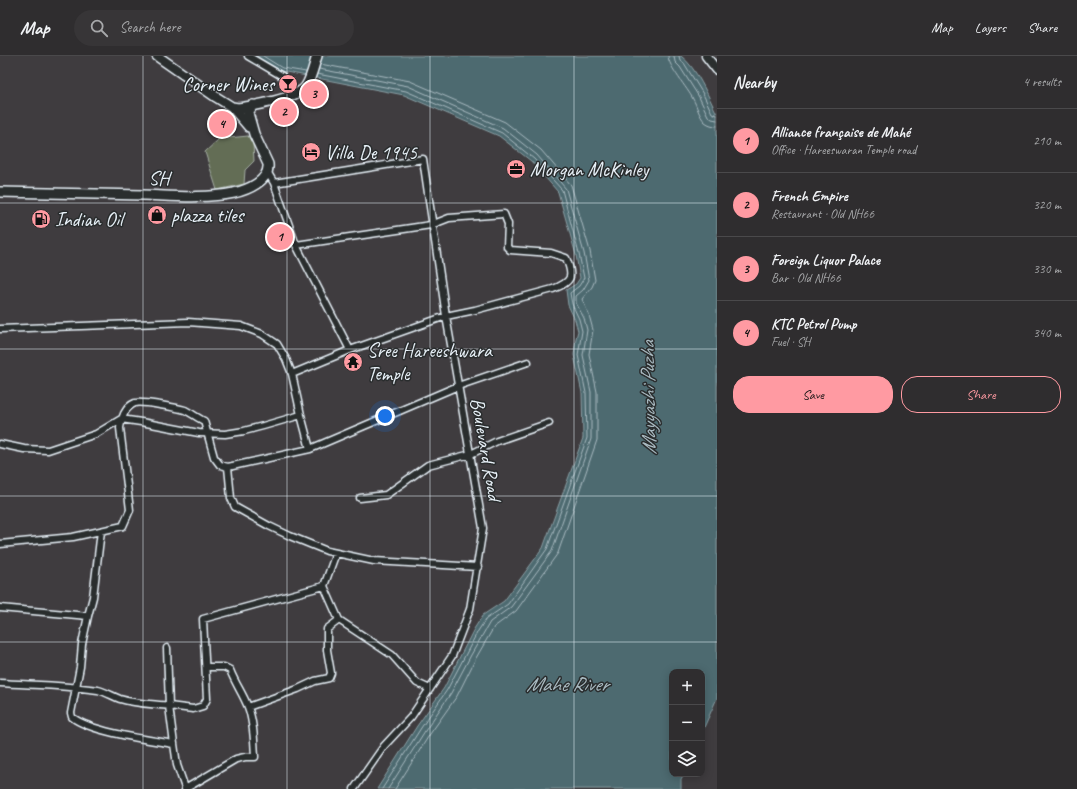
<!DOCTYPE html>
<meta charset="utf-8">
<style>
:root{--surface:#2f2d2f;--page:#373537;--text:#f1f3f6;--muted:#a7a8aa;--line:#4a494b;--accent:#ff9aa2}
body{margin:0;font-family:Caveat,sans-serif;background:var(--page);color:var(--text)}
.controls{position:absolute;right:12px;bottom:12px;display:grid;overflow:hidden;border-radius:8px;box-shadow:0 2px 10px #0003}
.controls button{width:36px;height:36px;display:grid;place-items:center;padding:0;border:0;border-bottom:1px solid var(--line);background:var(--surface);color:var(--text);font:20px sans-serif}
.you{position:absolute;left:385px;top:360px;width:14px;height:14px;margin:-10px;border:3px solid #fff;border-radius:50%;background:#1a73e8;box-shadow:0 0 0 6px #1a73e833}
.badge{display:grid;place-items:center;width:26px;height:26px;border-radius:50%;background:var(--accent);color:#111;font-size:13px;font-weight:700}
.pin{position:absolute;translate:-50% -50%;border:2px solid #fff;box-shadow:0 1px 4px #0006}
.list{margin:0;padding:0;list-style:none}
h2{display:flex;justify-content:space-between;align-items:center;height:52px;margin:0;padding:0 16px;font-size:17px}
h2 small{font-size:13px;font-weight:400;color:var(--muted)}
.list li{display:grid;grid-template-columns:26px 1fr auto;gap:12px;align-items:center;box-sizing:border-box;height:64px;padding:0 16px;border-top:1px solid var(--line)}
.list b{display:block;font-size:15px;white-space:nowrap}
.list p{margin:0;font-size:13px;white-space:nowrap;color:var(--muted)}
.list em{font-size:13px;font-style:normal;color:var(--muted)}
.actions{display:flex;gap:8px;padding:12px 16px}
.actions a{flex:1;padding:9px 0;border:1px solid var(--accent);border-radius:16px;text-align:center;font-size:14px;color:var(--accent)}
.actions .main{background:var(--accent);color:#111}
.icon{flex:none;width:22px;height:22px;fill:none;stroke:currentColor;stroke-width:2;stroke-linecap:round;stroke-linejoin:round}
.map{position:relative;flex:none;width:717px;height:733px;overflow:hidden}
header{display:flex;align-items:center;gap:24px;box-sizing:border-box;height:56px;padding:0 20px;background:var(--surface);border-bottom:1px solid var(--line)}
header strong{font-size:19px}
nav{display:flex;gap:22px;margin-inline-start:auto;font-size:14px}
.search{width:280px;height:36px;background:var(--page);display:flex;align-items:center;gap:10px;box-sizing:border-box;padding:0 14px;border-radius:22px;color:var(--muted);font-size:15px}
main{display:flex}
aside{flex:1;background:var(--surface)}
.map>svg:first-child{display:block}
.green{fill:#636d54;stroke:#a6afa6}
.water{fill:#4d6a70;stroke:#8ba0a6}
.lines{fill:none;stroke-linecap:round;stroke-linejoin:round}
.shore{stroke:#aabbc2;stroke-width:1}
.street-casing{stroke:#e8f1f8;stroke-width:9}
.secondary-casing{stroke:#e8f1f8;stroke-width:11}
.primary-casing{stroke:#e8f1f8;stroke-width:12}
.street{stroke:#2a2d2e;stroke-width:6}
.secondary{stroke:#2a2d2e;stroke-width:8}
.primary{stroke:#2a2d2e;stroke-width:9}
.grid{fill:none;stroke:#e8f1f8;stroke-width:1;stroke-opacity:0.55}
.labels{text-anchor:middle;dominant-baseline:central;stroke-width:3;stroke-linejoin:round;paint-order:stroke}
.poi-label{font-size:20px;fill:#e8f1f8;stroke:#2a2d2e;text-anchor:start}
.street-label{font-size:20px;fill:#e8f1f8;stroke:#2a2d2e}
.water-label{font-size:21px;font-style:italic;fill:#aabbc2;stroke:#2a2d2e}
</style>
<header>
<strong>Map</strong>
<div class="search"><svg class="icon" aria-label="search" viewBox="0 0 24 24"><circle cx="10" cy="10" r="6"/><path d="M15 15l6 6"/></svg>Search here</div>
<nav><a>Map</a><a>Layers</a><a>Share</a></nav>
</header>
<main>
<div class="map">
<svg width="717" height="733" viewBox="0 0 717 733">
<rect width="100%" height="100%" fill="#3f3c3f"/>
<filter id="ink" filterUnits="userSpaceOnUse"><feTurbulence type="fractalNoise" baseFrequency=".025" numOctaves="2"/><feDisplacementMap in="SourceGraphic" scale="8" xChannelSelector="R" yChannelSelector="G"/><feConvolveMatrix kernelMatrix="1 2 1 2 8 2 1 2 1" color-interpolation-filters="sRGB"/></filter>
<g filter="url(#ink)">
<path class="green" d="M248,80L253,88L254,105L245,114L244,128L217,134L205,96L219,83Z"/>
<path class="water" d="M255,0H681C697,12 708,40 717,58V642L702,676V616H672V718H684L681,723V733H377L417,670L444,632L474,573L483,559L504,545L543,492L583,382L582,337L574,299L576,282L578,275L575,264L568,249L566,234L576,228L580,222L576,199L558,136L531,105L499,80L404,39L281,15Z"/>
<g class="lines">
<path class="shore" d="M263,0L282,12L306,16
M668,0C668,10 688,33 693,43C697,50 699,60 705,66C709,69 713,70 717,70
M674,0L675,6L680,11L699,41L708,60L712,63L717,64
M679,0L680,4L684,7L703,38L712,57L717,59
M320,8L410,25L505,66L541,94L571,129L590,195L595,224L592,231L582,243L589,259L593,274L589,298L597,336V384L558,497L516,555L494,571L476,602L457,640L430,678L395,733
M319,13L408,30L503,72L537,99L566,133L584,197L589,224L583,234L576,240V247L584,262L587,274L583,299L591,336V383L552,495L511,551L490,566L471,599L451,637L425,675L388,733
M317,18L406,35L502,77L534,103L562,134L579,198L584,222L579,230L570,237L572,248L579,263L582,275L578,299L586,337L587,382L547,493L508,548L486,563L478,575L447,634L421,672L382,733"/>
<defs>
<path id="street" d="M248,0L282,20L290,40
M268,117L274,127L296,189L350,294
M274,127L423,103L446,260L483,472L470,553L452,600L411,661L384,690L354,733
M0,273L188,266L241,270L262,278L277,288L286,303L292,318L301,359L310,393
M292,318L350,294L446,260L475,254L553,233C572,226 574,221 566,202L551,197L510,194L507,191L508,168L504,158L449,162L431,169L296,189
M0,388L24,393L48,394L96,378L121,363L141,366L199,377L225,378L244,375L263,370L301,359
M360,442L386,439L428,409L471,398L497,385L549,367
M0,488L73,481L123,470L130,454L120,372C121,363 125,351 135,347C142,345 178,352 185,354C191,357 198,362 204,365L214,401L220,409L228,411
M336,497L324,530L339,564L392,599L417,627L430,633
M478,511L374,505L327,495L290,480L269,470L235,451L231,442L228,411L310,393L458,330L528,306
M0,552L88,560L82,588L80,611L71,657L72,661C90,676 150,684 174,688L177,709L185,732
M88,560L93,541L101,475
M0,627C32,629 66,629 98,634C106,636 112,640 120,643C136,648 153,648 169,650L167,592
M248,651L298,633L315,625L329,622L331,617L327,594V573L339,564
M174,688L169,650L193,653L203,650L207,643L203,563L324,530
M185,733L236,703L245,701H255C254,685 254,667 248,651C243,638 235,627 230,614L224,611H206"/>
<path id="secondary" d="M706,0L717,14"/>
<path id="primary" d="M157,0L216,41L232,51L238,52C253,50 299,42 306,30C311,23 314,9 317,0
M232,51L249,71
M0,136C48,137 95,138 143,139C173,140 204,143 234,137C247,134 270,125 268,108L254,78L248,57L253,49"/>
</defs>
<use href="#street" class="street-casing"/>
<use href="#secondary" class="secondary-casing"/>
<use href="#primary" class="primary-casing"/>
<use href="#street" class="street"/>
<use href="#secondary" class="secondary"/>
<use href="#primary" class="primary"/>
</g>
</g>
<path class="grid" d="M143,0V733M287,0V733M430,0V733M574,0V733M0,147H717M0,293H717M0,440H717M0,586H717"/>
<defs>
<symbol id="bar-disc" viewBox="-11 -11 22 22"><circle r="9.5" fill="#ff9aa2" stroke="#2a2d2e"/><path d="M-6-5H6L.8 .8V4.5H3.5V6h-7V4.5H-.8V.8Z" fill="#111"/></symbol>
<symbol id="hotel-disc" viewBox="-11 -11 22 22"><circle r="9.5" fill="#ff9aa2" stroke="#2a2d2e"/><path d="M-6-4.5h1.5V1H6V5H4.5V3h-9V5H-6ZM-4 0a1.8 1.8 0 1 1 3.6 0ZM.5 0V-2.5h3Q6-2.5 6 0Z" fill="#111"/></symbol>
<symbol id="office-disc" viewBox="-11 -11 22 22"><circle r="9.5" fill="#ff9aa2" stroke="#2a2d2e"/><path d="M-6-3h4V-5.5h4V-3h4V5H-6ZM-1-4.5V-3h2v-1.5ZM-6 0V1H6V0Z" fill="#111"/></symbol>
<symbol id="shop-disc" viewBox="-11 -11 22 22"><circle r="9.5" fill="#ff9aa2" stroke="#2a2d2e"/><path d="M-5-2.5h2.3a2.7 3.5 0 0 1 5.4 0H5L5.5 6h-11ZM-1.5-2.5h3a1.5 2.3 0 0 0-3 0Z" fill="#111"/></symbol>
<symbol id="fuel-disc" viewBox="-11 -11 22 22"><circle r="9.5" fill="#ff9aa2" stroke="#2a2d2e"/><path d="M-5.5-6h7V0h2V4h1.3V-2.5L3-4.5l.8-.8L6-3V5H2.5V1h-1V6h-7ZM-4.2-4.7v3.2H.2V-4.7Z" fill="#111"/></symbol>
<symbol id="temple-disc" viewBox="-11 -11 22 22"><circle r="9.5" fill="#ff9aa2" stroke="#2a2d2e"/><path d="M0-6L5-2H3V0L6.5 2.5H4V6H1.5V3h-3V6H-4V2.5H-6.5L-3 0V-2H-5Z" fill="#111"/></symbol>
</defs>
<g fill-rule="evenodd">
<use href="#bar-disc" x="277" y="17" width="22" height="22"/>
<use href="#hotel-disc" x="300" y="85" width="22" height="22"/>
<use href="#office-disc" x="505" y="102" width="22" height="22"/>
<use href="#shop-disc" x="146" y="148" width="22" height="22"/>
<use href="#fuel-disc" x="30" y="152" width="22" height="22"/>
<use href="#temple-disc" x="342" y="295" width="22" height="22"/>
</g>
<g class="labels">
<g class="poi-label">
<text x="274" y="28" text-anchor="end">Corner Wines</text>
<text x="325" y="96">Villa De 1945</text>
<text x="530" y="113">Morgan McKinley</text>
<text x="171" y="159">plazza tiles</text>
<text x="55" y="163">Indian Oil</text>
<text x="367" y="294">Sree Hareeshwara<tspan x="367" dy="23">Temple</tspan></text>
</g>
<g class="street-label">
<text transform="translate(159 122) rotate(2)">SH</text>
<text transform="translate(486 393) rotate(80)">Boulevard Road</text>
</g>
<g class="water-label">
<text transform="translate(648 342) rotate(-91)">Mayyazhi Puzha</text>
<text x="567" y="628">Mahe River</text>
</g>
</g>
</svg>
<div class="controls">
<button>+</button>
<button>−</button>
<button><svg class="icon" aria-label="layers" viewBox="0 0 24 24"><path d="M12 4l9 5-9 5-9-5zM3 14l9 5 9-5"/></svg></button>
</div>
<div class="you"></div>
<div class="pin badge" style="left:280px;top:181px">1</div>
<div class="pin badge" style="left:284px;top:56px">2</div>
<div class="pin badge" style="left:314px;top:38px">3</div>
<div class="pin badge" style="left:222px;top:68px">4</div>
</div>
<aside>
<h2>Nearby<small>4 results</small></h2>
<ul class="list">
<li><span class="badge">1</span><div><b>Alliance française de Mahé</b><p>Office · Hareeswaran Temple road</p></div><em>210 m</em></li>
<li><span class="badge">2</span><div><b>French Empire</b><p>Restaurant · Old NH66</p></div><em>320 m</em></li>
<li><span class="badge">3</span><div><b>Foreign Liquor Palace</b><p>Bar · Old NH66</p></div><em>330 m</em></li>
<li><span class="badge">4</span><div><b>KTC Petrol Pump</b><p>Fuel · SH</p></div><em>340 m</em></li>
</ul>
<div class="actions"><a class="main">Save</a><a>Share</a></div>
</aside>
</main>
